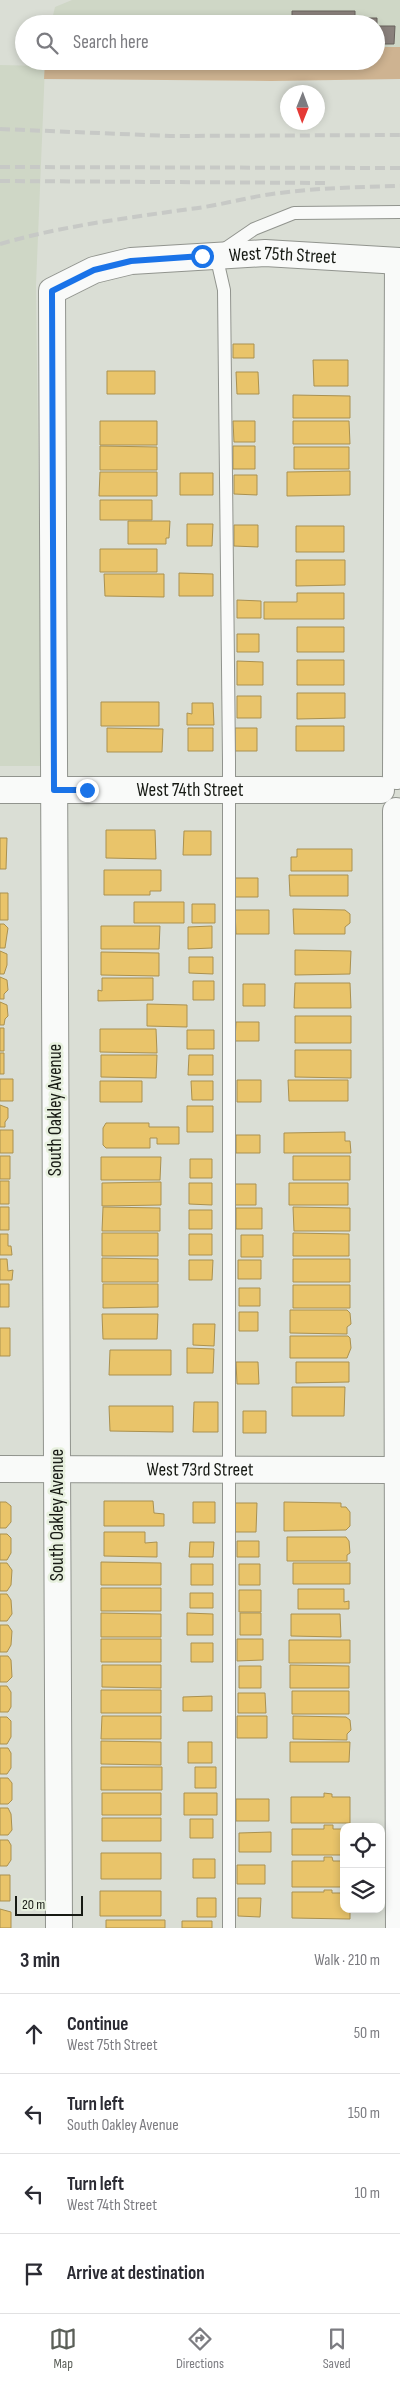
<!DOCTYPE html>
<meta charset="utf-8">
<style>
:root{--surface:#fff;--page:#f7f7f7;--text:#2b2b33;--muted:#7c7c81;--line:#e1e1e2;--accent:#5b5f58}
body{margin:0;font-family:"Sofia Sans Condensed",sans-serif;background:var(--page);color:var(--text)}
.controls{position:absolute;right:15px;bottom:15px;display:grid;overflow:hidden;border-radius:10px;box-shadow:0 2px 8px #0003}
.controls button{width:45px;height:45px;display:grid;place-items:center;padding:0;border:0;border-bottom:1px solid var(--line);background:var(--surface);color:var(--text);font:25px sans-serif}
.compass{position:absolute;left:280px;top:85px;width:45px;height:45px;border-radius:50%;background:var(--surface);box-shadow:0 2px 8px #0003;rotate:181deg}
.scale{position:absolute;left:15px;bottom:12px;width:68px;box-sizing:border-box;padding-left:5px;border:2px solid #171a14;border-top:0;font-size:14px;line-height:18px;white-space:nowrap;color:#171a14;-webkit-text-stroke:4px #e7f0de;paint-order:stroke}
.stop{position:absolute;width:15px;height:15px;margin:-11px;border:4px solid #1a73e8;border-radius:50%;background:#fff}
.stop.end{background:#1a73e8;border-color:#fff;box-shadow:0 1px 5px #0008}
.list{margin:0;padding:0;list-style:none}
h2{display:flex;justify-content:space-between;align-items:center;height:65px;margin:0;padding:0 20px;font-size:21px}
h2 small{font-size:16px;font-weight:400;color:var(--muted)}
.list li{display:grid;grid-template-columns:32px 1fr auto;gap:15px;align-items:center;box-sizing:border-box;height:80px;padding:0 20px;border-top:1px solid var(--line)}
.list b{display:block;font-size:19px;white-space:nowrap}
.list p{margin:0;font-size:16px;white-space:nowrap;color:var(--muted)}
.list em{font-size:16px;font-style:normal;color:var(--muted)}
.icon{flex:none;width:28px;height:28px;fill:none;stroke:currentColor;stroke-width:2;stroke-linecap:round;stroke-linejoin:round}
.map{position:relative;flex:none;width:400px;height:1928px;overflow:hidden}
.search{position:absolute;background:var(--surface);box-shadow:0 2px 8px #0003;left:15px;right:15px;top:15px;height:55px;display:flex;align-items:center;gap:12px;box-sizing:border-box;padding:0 18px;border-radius:28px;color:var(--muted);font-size:19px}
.sheet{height:385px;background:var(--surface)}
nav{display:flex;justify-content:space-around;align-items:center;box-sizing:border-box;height:70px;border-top:1px solid var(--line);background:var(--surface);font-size:14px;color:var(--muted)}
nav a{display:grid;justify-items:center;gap:2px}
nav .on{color:var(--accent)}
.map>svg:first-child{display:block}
.built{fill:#cfd7c6}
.forest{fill:#ceb391}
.homes{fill:#e9c46a;stroke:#aa9150}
.industry{fill:#8a817c;stroke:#68625d}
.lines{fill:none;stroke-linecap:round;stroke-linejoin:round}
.lane-casing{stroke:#91948e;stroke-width:14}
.street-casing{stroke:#91948e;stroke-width:28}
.lane{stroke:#f9faf9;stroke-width:12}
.street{stroke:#f9faf9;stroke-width:26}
.rail{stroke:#c7c9c6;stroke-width:4;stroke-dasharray:10 5;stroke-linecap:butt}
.route{stroke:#1a73e8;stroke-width:6}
.labels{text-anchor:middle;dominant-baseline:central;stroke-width:5;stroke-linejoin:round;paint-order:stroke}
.street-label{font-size:19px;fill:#171a14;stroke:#e7f0de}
</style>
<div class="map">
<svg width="400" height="1928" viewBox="0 0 400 1928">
<rect width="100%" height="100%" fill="#daded5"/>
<path class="built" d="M72,0H400V47H376V24H51L55,7Z
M0,65L45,66L36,285L42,766H0Z"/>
<path class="forest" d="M376,47H400V79L271,81L44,79L45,61H376Z"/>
<path class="homes" d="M233,344H254V358H233Z
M313,360H348V386H314Z
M107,371H155V394H107Z
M236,372H258L259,394H237Z
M293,395L350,396V418H293Z
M100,421H157V445H100Z
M233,421H255V442H234Z
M293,421H349L350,444H293Z
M100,446L157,447V470H100Z
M233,446H255V469H233Z
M294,447H349V469H294Z
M350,471V495L287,496V472Z
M100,472H157V496H99Z
M180,473H213V495H180Z
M234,475H257V495L234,494Z
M100,500H152V520H100Z
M128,521H170L169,538H166V544H128Z
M187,524H213L212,546H187Z
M234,525H258V547L234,546Z
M296,526H344V552H296Z
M100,549H157V572H100Z
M296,560H345V585L296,586Z
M179,573L213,574V596H179Z
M104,574H164V597L105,596Z
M297,593H344V619H264V602H297Z
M237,600L261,601V618H237Z
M297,627H344V652H297Z
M237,634H259V652H237Z
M297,660H344V685H297Z
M237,661L263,662V685H237Z
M297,693H345V718L297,719Z
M237,696H261V718H237Z
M101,702H159V726H101Z
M192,703H213L214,725H187V713L192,714Z
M296,726H344V751H296Z
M107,728L163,729L162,752H107Z
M188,728H213V751H188Z
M235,728H257V751H235Z
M106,830H155L156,859L106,858Z
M184,831H211V855H183Z
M0,838H7L6,869H0Z
M297,849H352V871H291V857H297Z
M104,870H161V891H150V895H104Z
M289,875H348V896H290Z
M235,878H258V897H235Z
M0,893H8V920H0Z
M134,902H184V923H134Z
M192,904H215V923H192Z
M293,909L345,910L350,914V923L345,927V934H294Z
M235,910H269V934H236Z
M0,924H4L8,928L5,948H0Z
M101,926H160L159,949H101Z
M212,926V948L188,949V927Z
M295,950L351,951L350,974L295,975Z
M0,951L7,954V965L4,974H0Z
M101,952L159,953V976L101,975Z
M189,957H213V974L189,973Z
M0,977L7,980L8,990L4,994V999H0Z
M102,978H153V1000L98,1001V990L102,991Z
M193,981H214V1000H193Z
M295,983H350L351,1008H294Z
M243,984H265V1006H243Z
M0,1002L7,1005L8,1016L5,1019L4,1025H0Z
M147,1004L187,1005V1027L147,1026Z
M295,1016H351V1043H295Z
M236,1022H259V1041H235Z
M0,1028H4V1051H0Z
M100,1029H156L157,1053L100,1052Z
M187,1030H214V1049H187Z
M295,1050H351V1078L295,1077Z
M0,1053H4V1074H0Z
M101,1055H157L156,1078L101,1077Z
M189,1055H213V1075H188Z
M0,1079H13V1101H0Z
M237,1080H261V1102H237Z
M288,1080H348V1101H289Z
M100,1081H142V1102H100Z
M191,1081H213V1100H192Z
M0,1105L8,1108V1118L5,1122V1127H0Z
M187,1106H213V1132H187Z
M106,1123H149V1127H179V1144H157V1138H150V1148H106L103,1145V1128Z
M0,1130H13V1153H0Z
M345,1132V1141H350L351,1153H284V1133Z
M236,1135H260V1153H236Z
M0,1156H10V1179H0Z
M293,1156H350V1180H293Z
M101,1157H161L160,1180H101Z
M190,1159H212V1178H190Z
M0,1181H9V1204H0Z
M161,1182V1205L102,1206V1183Z
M189,1183H212V1205L189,1204Z
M289,1183H348V1205H289Z
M234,1184H256V1205H234Z
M0,1207H9V1230H0Z
M103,1207L160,1208V1231H102Z
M293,1207L350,1208V1231H294Z
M236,1208H262V1229H236Z
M189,1210H212V1229H189Z
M102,1233H158V1256H102Z
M293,1233L349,1234V1256H293Z
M0,1234H8V1246H11L12,1255H0Z
M189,1234H212V1255H189Z
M241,1235H263V1257H241Z
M102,1258L158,1259V1282H102Z
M0,1259H7L8,1271L13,1270L12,1280H0Z
M293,1259H350V1282H293Z
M189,1260H213L212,1280H189Z
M238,1260H261V1279H238Z
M0,1284H9V1307H0Z
M103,1284H158V1307L103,1308Z
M293,1285H350V1308H293Z
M239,1288H260V1306H239Z
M290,1310H347L350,1313L351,1324L347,1327V1334L290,1333Z
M239,1312H258V1331H239Z
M102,1314H158L157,1339H103Z
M193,1324H215L214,1346L193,1345Z
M0,1328H10V1356H0Z
M290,1336H348L350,1338L351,1348L347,1358H290Z
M187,1348L214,1349L213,1373H187Z
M110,1350H171V1375H109Z
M236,1362H258L259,1384H237Z
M296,1362H349V1382L296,1383Z
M292,1387H345L344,1416H292Z
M194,1402H218V1432H193Z
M109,1406H173V1432L110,1431Z
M243,1411H266V1433H243Z
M104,1501H153L154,1513L164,1514V1526H104Z
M0,1502H6L11,1506V1522L6,1528H0Z
M193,1502H215V1523H193Z
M284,1502L341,1503V1507H346L350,1512V1526L346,1530L284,1531Z
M234,1503H257L256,1532H234Z
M104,1532H145V1543L157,1542V1557L104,1556Z
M0,1534H7L11,1538V1553L7,1560H0Z
M287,1537H346L349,1541L350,1553L347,1555V1561H287Z
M237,1541H259V1557H237Z
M190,1542H214L213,1557H189Z
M101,1562L161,1563V1585H101Z
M0,1563H7L12,1570L11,1585L7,1591H0Z
M293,1563H350V1584H293Z
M191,1564H213V1585H191Z
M239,1564H260V1585H239Z
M101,1588H161V1611H101Z
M298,1589H344V1602L349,1601V1609H298Z
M239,1590H261V1612H239Z
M190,1593H213V1608H190Z
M0,1594H7L11,1600L12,1614L7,1621H0Z
M101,1613L161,1614V1637H101Z
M187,1613L213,1614V1635H187Z
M240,1613H261V1635H240Z
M291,1614H340L341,1637L291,1636Z
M0,1625H8L12,1631L11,1645L7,1652H0Z
M101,1639H161V1662H101Z
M237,1639H263V1660L237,1661Z
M289,1640H350V1663H289Z
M191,1643H213V1662H191Z
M0,1656H8L11,1660L12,1677L7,1682H0Z
M102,1665H161V1688L102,1687Z
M290,1665L349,1666V1688H290Z
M239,1666H261V1688H239Z
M0,1686H7L11,1692V1707L8,1712H0Z
M101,1690H161V1713H101Z
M292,1691H349V1714H292Z
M238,1693H265L266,1713H238Z
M212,1696V1711H183V1697Z
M102,1716H161V1739H101Z
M237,1716H267V1738H237Z
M293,1716L346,1717L350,1720L351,1730L347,1734V1740L293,1739Z
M0,1717H7L11,1721V1737L7,1744H0Z
M101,1741L161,1742V1765L101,1764Z
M188,1742H212V1763H188Z
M290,1742H350L349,1762H290Z
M0,1748H8L11,1753V1768L7,1774H0Z
M101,1767H162V1790H101Z
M195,1767H216V1788H195Z
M0,1778H8L12,1783V1800L8,1804H0Z
M102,1793H161V1815H102Z
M184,1793H217V1815H184Z
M324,1793L332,1794V1797H350V1823H291V1797H324Z
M236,1799H269V1821H236Z
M0,1808H8L11,1814L12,1830L8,1835H0Z
M102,1818H161V1841H102Z
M190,1819H213V1838H190Z
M324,1825H333V1829H344V1855H292V1829H324Z
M271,1832V1852H239V1833Z
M0,1840H8L11,1845V1860L7,1866H0Z
M101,1853H161V1879H101Z
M324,1857H332L333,1861H344V1887H292V1861H324Z
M193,1859H215V1878H193Z
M237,1865H265V1884H237Z
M0,1875H10V1901H0Z
M324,1890H332V1893H344V1909H350V1919L292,1918V1892H324Z
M100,1891H161V1916H100Z
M197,1898H216V1917H197Z
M238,1898H261L260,1917L238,1916Z
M0,1909L11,1912V1928H0Z
M106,1920H165V1928H106Z
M182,1921H212V1928H182Z"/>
<path class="industry" d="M292,11H355V18H377V26H395L394,44H376V24H292Z"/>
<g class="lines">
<defs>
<path id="lane" d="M229,1928V760L224,290L216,255L254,229L294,213L400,212"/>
<g id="street">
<path d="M396,776L398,261"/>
<path id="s1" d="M0,790H381"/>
<path d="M396,811L399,1928"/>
<path id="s2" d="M0,1469L400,1470"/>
<path id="s3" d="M59,1928L52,291L94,270L131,261L265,253L400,261"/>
</g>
</defs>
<use href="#lane" class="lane-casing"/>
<use href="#street" class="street-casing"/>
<use href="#lane" class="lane"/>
<use href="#street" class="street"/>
<path class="rail" d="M0,129L170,136L400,135
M0,167L400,168
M0,181L327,183
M0,244C62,226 126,218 190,209C217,206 244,198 272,194C314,188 357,187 400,186"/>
</g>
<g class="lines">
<path class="route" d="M87,790H54L52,291L94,270L131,261L202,256"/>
</g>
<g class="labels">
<g class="street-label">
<text stroke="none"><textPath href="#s3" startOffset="1874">West 75th Street</textPath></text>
<text stroke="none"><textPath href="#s1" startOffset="190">West 74th Street</textPath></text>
<text transform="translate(55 1110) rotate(-90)">South Oakley Avenue</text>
<text stroke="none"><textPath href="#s2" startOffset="200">West 73rd Street</textPath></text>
<text transform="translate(57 1515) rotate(-90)">South Oakley Avenue</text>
</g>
</g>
</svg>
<div class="controls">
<button><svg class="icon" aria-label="locate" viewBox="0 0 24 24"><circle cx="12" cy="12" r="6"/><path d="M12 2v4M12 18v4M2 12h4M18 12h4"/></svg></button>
<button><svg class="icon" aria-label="layers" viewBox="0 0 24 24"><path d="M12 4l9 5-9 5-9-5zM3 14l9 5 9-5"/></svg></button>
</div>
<svg class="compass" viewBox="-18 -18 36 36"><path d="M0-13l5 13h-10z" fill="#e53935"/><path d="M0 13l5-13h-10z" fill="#7c7c81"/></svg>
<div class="scale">20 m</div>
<div class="stop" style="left:202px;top:256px"></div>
<div class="stop end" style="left:87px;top:790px"></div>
<div class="search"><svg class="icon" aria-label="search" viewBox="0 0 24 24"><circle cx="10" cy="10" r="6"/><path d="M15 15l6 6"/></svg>Search here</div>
</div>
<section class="sheet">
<h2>3 min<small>Walk · 210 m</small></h2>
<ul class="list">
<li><svg class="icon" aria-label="ahead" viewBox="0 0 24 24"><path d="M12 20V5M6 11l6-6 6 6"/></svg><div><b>Continue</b><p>West 75th Street</p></div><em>50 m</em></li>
<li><svg class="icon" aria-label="left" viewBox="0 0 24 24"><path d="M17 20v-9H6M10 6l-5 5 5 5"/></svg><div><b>Turn left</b><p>South Oakley Avenue</p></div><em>150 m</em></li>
<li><svg class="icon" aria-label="left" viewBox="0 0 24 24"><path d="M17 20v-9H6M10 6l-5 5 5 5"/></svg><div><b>Turn left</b><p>West 74th Street</p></div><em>10 m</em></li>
<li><svg class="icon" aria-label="arrive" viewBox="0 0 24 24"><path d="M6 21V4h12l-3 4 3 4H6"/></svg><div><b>Arrive at destination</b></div></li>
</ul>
</section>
<nav>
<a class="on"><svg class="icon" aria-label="map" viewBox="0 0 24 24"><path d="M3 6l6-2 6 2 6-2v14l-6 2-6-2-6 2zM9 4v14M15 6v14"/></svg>Map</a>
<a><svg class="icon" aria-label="directions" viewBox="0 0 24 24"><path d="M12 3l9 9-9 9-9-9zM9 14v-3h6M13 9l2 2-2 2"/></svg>Directions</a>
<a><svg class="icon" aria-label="saved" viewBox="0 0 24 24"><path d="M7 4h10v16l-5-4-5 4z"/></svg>Saved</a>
</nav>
